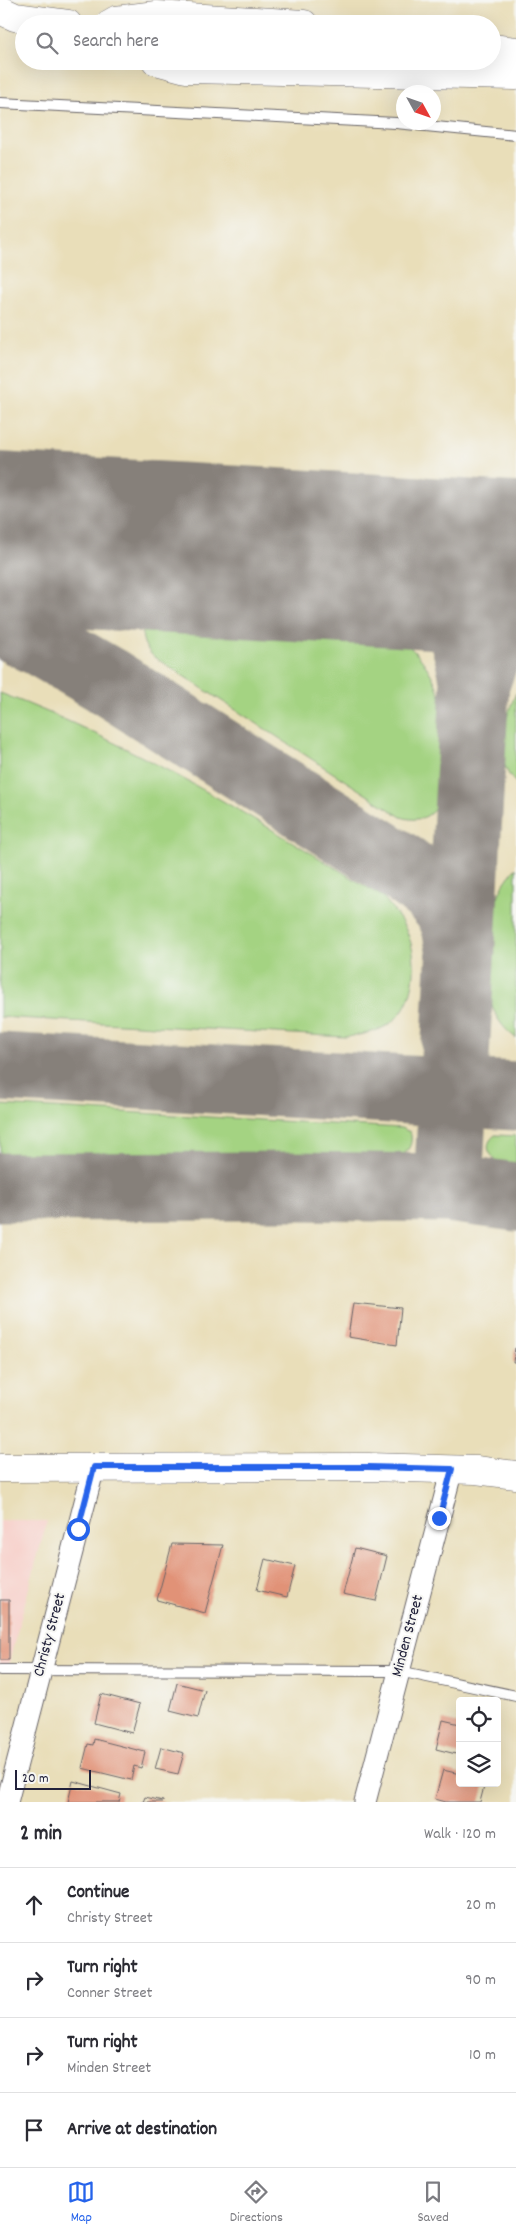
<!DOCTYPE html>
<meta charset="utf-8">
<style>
:root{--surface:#fff;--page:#f7f7f7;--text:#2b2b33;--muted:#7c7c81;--line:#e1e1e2;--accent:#2563eb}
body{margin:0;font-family:Dekko,sans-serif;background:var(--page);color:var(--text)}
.controls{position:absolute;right:15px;bottom:15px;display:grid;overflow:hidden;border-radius:5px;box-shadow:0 5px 20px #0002}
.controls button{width:45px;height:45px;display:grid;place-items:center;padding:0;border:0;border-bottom:1px solid var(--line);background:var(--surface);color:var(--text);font:25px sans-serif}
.compass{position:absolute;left:396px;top:85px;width:45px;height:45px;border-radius:50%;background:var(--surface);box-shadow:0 5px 20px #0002;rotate:130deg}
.scale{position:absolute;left:15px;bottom:12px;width:76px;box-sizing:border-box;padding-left:5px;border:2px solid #22223b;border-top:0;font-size:14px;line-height:18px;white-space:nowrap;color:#22223b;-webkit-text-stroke:4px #f6f6f2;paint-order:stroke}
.stop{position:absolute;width:15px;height:15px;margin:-11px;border:4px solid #2563eb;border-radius:50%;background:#fff}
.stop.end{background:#2563eb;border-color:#fff;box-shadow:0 1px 5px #0008}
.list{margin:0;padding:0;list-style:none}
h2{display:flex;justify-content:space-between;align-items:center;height:65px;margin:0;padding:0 20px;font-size:21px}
h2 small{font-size:16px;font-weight:400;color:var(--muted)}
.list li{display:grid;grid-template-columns:32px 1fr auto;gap:15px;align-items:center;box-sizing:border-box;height:75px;padding:0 20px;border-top:1px solid var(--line)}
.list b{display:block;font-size:19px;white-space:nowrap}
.list p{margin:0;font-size:16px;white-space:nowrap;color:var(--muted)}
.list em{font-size:16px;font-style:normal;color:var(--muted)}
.icon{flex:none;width:28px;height:28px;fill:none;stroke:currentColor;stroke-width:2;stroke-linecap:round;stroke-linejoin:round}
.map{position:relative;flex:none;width:516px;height:1802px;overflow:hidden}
.search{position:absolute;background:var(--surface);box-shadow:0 5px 20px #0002;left:15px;right:15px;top:15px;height:55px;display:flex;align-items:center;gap:12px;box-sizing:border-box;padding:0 18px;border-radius:28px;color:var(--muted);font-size:19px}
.sheet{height:365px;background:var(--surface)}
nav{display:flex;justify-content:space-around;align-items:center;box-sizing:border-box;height:70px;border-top:1px solid var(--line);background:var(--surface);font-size:14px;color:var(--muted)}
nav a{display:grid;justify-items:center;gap:2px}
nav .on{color:var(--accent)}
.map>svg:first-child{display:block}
.built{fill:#f7d0ca}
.grass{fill:#a4d382;stroke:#637a5e}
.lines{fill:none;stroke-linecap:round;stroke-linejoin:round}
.taxiway{stroke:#86807a;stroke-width:69}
.runway{stroke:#86807a;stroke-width:172}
.building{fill:#e19277}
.lane-casing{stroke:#686467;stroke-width:12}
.street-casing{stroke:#686467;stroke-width:23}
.secondary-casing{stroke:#686467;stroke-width:29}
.lane{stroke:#fff;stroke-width:10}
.street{stroke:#fff;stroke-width:21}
.secondary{stroke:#fff;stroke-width:28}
.route{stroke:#2563eb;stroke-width:6}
.labels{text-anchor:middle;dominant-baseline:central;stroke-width:4;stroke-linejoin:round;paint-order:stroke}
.street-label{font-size:16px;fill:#22223b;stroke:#f6f6f2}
</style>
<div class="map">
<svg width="516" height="1802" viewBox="0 0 516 1802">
<rect width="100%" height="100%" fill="#f6f6f2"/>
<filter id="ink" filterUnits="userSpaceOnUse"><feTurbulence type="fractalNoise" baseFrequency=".02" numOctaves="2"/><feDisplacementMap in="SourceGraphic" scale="10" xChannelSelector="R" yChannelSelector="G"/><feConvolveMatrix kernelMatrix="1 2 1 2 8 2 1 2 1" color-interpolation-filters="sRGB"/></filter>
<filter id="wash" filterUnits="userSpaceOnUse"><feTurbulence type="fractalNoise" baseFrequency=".0096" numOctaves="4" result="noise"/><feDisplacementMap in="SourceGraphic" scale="20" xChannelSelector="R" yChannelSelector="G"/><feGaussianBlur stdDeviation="1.12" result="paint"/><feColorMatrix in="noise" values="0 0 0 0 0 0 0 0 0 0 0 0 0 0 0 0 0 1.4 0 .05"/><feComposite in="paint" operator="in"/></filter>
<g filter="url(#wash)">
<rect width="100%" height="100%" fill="#e9deb9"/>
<path class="built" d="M0,1521H47L8,1666H0Z"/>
<path class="grass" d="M175,605L356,616V623C364,625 374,626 382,629C421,645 444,687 446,727C447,749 443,772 441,793C438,814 421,824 401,817L154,657C130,634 145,608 175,605Z
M0,693C136,744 260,822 383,897C392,908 401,919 407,932C419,959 417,1002 392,1022C380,1032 361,1035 345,1037L0,1017Z
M516,693V783C492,762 505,718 516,693Z
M516,868V1038C505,1030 497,1020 493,1008C485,988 490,922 497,901C500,888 507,878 516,868Z
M0,1105L401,1128L410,1132C415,1145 405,1156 394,1160L0,1162Z
M495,1135L516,1136V1169C501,1167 476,1150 495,1135Z"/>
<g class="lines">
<path class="taxiway" d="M348,558C434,577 459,594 475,684
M0,622L42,643L106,680L404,869C421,882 442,896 452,916C457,927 458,940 461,951
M0,1067L516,1096
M0,1187L295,1186L448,1188L516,1197
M448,1188L475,684L489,644L516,606"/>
<path class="runway" d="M0,538L516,568"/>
</g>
<g id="blocks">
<path class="building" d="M353,1303L401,1308L397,1345L348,1337Z
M515,1348H516V1362H513Z
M172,1544L223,1545L205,1613L157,1600Z
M355,1548L387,1556L376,1601L343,1594Z
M265,1559L295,1566L287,1597L257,1590Z
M0,1600H9V1660H0Z
M177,1683L205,1690L198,1718L170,1711Z
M101,1694L140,1704L132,1733L94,1723Z
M443,1720L460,1724V1755L436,1749Z
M94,1739L145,1752L141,1768L134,1766L131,1780L82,1768L88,1744L93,1745Z
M161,1747L184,1753L178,1774L155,1769Z
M443,1770L460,1774V1783H485L480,1802H446L435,1799Z
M73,1781L121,1794L119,1802H68Z
M145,1797L163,1801V1802H143Z"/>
</g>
</g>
<g filter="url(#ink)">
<use href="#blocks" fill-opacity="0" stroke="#686467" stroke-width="1"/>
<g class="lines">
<defs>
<path id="lane" d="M0,103L396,123L516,135
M0,1670L399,1671L516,1696"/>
<path id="street" d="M7,1802L94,1467
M365,1802L452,1469"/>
<path id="secondary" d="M0,10L15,17L68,24
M109,24L116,20L156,15L304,24
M492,48L516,51
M156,61L186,69L516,76
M0,1468L368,1467L476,1470L516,1475"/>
</defs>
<use href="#lane" class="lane-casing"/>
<use href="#street" class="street-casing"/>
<use href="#secondary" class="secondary-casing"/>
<use href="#lane" class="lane"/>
<use href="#street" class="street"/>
<use href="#secondary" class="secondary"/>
</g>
</g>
<g class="lines" filter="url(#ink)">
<path class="route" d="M78,1529L94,1467H368L452,1469L439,1518"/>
</g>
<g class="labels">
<g class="street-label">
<text transform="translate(50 1635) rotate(-75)">Christy Street</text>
<text transform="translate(408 1636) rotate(-75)">Minden Street</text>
</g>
</g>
</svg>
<div class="controls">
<button><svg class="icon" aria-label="locate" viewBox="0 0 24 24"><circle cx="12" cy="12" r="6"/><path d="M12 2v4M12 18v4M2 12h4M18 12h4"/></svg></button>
<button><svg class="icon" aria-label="layers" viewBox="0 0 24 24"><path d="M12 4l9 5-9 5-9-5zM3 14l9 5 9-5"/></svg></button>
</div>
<svg class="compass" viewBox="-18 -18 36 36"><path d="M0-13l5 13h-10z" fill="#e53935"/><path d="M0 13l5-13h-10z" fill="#7c7c81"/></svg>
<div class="scale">20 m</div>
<div class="stop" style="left:78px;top:1529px"></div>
<div class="stop end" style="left:439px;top:1518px"></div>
<div class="search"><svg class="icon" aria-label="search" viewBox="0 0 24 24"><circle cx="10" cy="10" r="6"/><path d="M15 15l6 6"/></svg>Search here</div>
</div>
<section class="sheet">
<h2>2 min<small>Walk · 120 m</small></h2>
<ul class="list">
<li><svg class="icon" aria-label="ahead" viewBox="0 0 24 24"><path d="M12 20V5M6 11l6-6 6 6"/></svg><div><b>Continue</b><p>Christy Street</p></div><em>20 m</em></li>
<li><svg class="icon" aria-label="right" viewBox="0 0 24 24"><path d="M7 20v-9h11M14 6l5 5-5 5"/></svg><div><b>Turn right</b><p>Conner Street</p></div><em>90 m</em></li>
<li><svg class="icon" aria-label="right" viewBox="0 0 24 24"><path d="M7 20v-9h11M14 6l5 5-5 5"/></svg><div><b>Turn right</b><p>Minden Street</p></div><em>10 m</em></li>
<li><svg class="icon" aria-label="arrive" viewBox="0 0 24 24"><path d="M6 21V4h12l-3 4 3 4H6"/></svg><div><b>Arrive at destination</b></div></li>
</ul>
</section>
<nav>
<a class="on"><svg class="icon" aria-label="map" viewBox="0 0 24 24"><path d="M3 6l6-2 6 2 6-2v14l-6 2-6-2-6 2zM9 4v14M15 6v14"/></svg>Map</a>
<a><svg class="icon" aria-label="directions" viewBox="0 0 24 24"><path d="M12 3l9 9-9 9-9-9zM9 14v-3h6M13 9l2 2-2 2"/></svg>Directions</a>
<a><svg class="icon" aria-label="saved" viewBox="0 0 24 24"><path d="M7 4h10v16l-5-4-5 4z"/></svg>Saved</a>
</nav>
